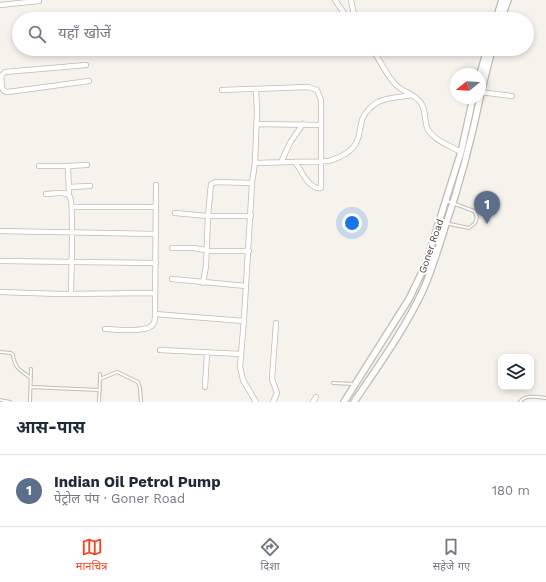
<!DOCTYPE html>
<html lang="hi">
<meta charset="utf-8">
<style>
:root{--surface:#fff;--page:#f6f6f7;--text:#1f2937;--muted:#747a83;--line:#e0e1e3;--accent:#fc3f1d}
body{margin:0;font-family:"Work Sans","Noto Sans Devanagari",sans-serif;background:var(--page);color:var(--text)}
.controls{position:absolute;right:12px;bottom:12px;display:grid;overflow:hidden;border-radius:8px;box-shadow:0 2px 6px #0003}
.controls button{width:36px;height:36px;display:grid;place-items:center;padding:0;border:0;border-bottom:1px solid var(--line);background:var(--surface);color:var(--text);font:20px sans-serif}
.compass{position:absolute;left:450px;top:68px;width:36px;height:36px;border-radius:50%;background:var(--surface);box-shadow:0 2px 6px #0003;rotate:252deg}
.you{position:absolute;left:352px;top:223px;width:14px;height:14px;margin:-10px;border:3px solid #fff;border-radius:50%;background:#1a73e8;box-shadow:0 0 0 6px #1a73e833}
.badge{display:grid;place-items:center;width:26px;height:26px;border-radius:50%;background:var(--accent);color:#fff;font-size:13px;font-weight:700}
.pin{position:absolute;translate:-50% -33px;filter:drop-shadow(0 1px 2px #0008)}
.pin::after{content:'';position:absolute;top:21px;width:14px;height:12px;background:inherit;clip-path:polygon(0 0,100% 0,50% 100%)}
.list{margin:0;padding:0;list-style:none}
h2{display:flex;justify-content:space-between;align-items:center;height:52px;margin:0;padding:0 16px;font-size:17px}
h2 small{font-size:13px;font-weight:400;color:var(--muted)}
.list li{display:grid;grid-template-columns:26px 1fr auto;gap:12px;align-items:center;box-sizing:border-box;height:72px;padding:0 16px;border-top:1px solid var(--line)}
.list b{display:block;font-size:15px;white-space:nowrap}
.list p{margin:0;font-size:13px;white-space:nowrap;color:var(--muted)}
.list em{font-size:13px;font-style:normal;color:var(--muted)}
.icon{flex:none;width:22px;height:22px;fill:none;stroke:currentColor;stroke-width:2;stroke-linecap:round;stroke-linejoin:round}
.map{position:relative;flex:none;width:546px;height:402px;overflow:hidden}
.search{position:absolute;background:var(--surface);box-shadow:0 2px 6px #0003;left:12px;right:12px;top:12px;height:44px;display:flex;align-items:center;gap:10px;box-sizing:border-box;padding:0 14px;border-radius:22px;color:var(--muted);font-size:15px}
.sheet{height:124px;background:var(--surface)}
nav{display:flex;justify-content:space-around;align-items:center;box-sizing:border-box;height:56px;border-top:1px solid var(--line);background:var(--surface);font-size:11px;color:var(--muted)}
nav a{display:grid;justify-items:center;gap:2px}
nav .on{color:var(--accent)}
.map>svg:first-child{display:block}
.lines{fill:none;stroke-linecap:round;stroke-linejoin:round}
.service-casing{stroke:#c2bbae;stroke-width:4}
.minor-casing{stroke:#c2bbae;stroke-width:6}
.tertiary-casing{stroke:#c2bbae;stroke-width:8}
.service{stroke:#fff;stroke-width:2}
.minor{stroke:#fff;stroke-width:4.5}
.tertiary{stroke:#fff;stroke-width:5.5}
.labels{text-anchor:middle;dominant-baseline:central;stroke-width:4;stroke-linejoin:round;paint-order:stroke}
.street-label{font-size:10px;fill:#4b4439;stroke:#fff}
</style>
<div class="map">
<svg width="546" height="402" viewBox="0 0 546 402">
<rect width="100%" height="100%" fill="#f6f3ec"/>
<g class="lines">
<defs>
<path id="service" d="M440,222L469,228L475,223L477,217L474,211L447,201
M0,352L11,353L13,355C15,369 20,370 31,378
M100,379V374
M333,383L354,384
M30,387L100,390
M0,400L10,402
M30,402L31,369
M99,402L100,379L117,372L138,382L140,388L141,402
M520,402C525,394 537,397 546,398"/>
<path id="minor" d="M335,0L348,19
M351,0L355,19
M0,5L39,1
M372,49C380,60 386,75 396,85C403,92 415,94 421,103C425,109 425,117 426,124C429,139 449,145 461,152
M86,65L5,72L1,76L2,88L4,91L8,92L89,81
M222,90L308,87L317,90L321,100V188C309,190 301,170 295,162
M480,92L512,96
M257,124L320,125
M281,162L291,141L303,124
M255,163L257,112L256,89
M39,166H68L69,195
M68,166L87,165
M69,187L90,186
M46,194C53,194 66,190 70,197C74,204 71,280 71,294
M72,207H156
M175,213L208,216H251
M0,231L156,234
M172,248H194L210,251H249
M0,261L156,263
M172,279L246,286
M203,283L206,266L208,216L211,184L216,182L252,183
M0,292L61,294L155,293
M155,314L244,321
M105,329C115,329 149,334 154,323C155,321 155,317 155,314L156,185
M160,350L241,354
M205,387L207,353
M256,402L243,380L240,367L244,319L252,183L255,163L329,161C338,158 352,152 356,143C363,130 357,121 369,109C372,107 375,103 378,102C388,97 401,97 412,95
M273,402L277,393L272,379L276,323
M313,402L316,397"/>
<path id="tertiary" d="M496,19L502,0
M501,19L508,0
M480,74L487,49
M480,97L492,49
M344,402L409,299L425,266L461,152L473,98
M354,402C379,365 405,329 424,288C433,267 439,246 446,224C460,183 471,141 480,98"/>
</defs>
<use href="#service" class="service-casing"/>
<use href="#minor" class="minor-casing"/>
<use href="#tertiary" class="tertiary-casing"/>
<use href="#service" class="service"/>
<use href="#minor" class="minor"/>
<use href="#tertiary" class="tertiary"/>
</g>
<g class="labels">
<g class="street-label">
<text transform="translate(431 246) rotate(-71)">Goner Road</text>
</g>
</g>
</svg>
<div class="controls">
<button><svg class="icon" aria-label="layers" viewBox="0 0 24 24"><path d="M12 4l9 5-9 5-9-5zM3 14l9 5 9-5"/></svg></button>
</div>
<svg class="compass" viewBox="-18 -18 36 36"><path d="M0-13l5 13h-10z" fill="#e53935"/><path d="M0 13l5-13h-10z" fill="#747a83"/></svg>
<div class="you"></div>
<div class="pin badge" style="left:487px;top:224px;background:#5c6f8a">1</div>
<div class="search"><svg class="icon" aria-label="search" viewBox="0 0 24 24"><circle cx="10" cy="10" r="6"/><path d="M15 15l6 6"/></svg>यहाँ खोजें</div>
</div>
<section class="sheet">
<h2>आस-पास<small></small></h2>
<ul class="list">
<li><span class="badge" style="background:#5c6f8a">1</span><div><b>Indian Oil Petrol Pump</b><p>पेट्रोल पंप · Goner Road</p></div><em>180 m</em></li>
</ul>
</section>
<nav>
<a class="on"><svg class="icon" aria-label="map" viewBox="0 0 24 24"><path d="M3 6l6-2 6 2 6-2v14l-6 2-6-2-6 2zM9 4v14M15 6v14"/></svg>मानचित्र</a>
<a><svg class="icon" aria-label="directions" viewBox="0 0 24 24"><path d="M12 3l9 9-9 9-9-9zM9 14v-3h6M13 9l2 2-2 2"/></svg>दिशा</a>
<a><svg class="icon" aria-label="saved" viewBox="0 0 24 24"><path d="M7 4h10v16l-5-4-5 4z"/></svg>सहेजे गए</a>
</nav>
